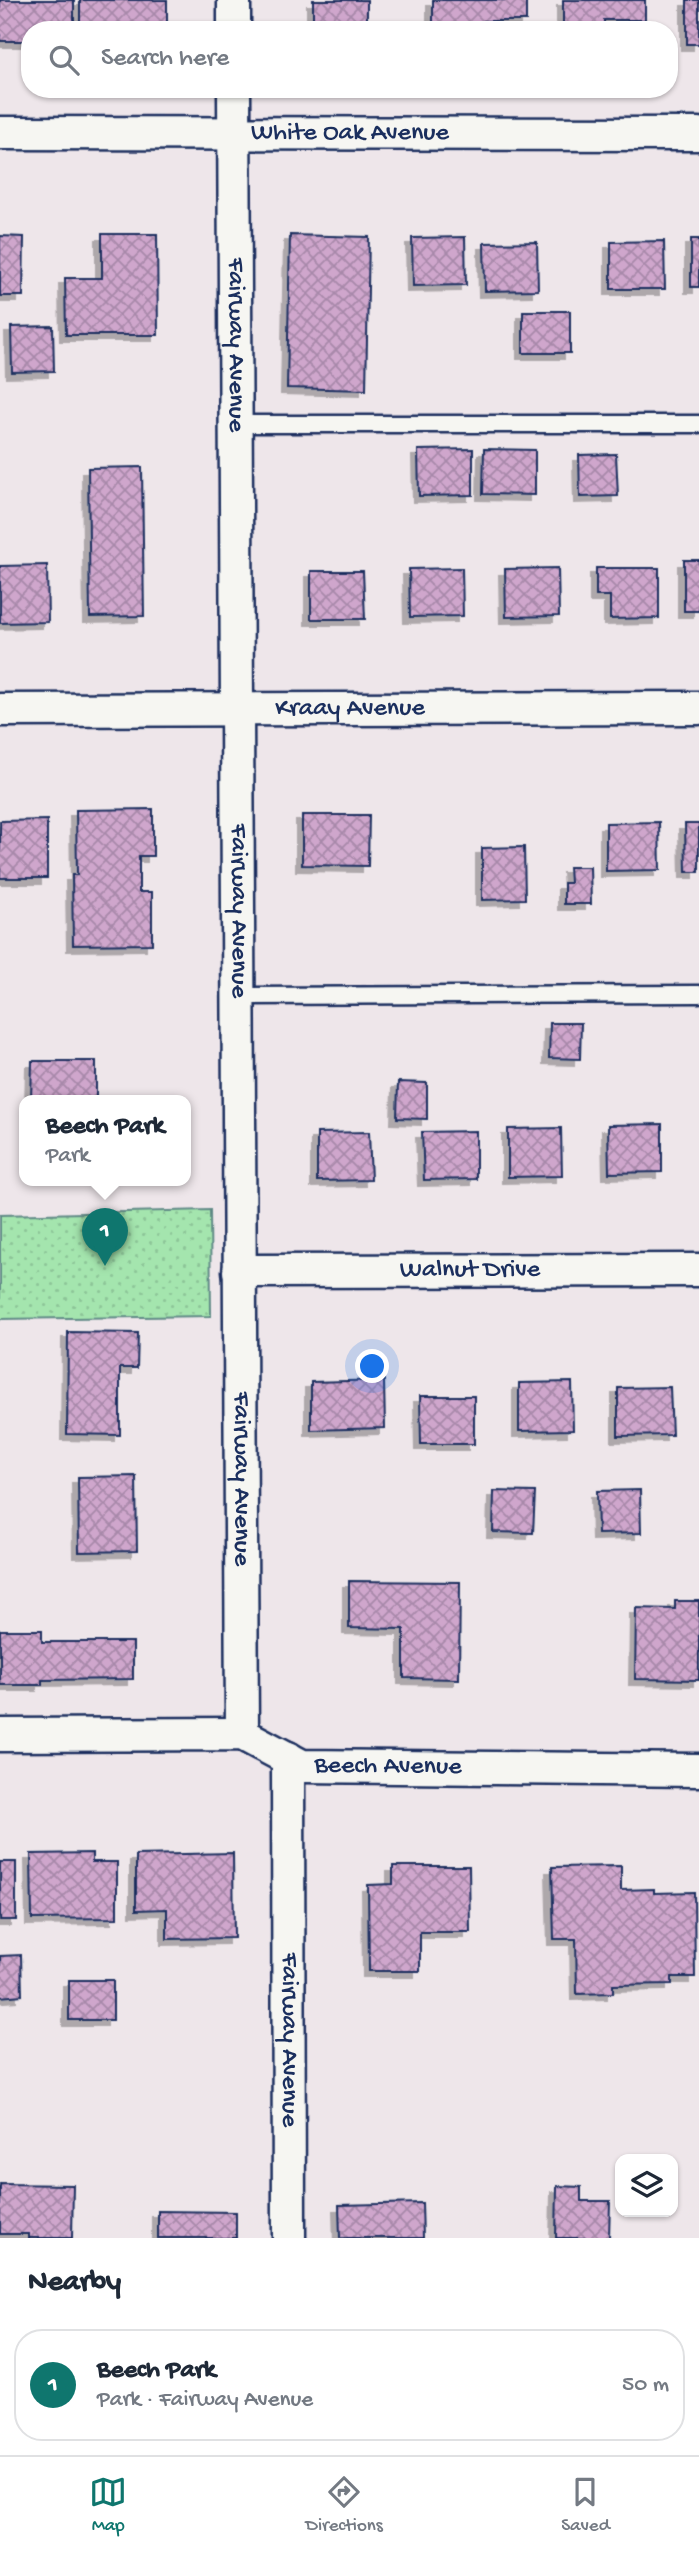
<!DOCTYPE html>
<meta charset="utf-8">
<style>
:root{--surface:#fff;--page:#f2f2f3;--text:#1f2937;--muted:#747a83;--line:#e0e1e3;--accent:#0f766e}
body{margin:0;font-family:"Gochi Hand",sans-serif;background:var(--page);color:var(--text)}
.controls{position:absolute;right:21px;bottom:21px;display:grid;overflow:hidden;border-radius:14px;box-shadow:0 2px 5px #0004}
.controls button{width:63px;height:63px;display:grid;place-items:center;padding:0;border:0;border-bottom:2px solid var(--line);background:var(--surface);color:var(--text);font:35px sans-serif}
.you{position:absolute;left:373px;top:1367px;width:24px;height:24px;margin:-18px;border:5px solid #fff;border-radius:50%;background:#1a73e8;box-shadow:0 0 0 10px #1a73e833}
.badge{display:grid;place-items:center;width:46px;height:46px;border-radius:50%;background:var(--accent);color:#fff;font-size:23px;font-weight:700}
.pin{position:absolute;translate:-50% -58px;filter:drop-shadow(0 2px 4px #0008)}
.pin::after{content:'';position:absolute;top:37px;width:24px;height:21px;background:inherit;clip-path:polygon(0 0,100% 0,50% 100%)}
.popup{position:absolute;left:19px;top:1095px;width:172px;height:91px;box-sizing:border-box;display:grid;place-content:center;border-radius:14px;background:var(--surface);filter:drop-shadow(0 2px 5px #0005);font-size:23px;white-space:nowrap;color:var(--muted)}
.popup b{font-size:26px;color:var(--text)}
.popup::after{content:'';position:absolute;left:50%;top:100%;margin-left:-14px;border:14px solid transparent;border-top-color:var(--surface)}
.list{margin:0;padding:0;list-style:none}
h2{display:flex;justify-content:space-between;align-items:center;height:91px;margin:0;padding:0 28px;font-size:30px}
h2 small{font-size:23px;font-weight:400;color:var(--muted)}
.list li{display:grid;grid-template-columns:46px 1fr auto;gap:21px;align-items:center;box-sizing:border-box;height:112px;margin:0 14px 14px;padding:0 14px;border:2px solid var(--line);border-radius:28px}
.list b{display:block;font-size:26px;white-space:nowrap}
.list p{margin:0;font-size:23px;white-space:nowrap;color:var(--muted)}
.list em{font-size:23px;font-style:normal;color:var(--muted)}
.icon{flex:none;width:38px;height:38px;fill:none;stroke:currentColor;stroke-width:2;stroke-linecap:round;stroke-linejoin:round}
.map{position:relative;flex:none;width:699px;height:2238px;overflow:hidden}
.search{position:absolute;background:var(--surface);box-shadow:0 2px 5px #0004;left:21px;right:21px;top:21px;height:77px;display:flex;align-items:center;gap:18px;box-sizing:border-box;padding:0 24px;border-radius:28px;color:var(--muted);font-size:26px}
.sheet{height:217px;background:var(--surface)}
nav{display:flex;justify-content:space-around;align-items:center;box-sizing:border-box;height:98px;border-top:2px solid var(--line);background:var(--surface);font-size:19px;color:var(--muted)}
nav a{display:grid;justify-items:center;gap:4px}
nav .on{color:var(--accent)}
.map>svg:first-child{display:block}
.grass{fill:url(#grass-dots);stroke:#608a86;stroke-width:2}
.building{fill:url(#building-cross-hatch);stroke:#1b2f5e;stroke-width:2;filter:url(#shadow)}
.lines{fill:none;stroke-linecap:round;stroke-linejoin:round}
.service-casing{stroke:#1b2f5e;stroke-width:21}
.minor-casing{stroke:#1b2f5e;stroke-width:37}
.service{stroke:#f6f6f2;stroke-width:16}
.minor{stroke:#f6f6f2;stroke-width:32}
.labels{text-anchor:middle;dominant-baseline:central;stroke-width:7;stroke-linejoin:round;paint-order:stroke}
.street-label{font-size:26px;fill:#1b2f5e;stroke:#f6f6f2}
</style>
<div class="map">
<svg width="699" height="2238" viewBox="0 0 699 2238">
<defs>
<pattern id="grass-dots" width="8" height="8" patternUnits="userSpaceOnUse" patternTransform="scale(1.75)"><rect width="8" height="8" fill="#a4e5ae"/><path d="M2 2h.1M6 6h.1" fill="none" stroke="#8dc598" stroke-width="1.8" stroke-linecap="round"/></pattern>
<pattern id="building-cross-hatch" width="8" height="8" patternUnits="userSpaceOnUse" patternTransform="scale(1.75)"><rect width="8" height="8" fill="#cfa6cc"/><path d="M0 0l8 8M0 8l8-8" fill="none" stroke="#a788a9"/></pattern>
<filter id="shadow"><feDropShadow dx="-6" dy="6" stdDeviation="0" flood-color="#0004"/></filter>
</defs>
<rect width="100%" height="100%" fill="#eee6ea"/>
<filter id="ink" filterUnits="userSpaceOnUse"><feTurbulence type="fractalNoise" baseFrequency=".0143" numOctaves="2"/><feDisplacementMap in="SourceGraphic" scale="14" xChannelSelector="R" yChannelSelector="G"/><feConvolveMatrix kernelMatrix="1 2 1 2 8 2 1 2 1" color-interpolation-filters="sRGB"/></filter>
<g filter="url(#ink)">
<path class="grass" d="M210,1210L211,1316L0,1319V1215Z"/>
<path class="building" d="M0,0H74V30H30V41H0Z
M80,0H167V30H80Z
M313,0H367V30H313Z
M433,0H526V21H484V30H433Z
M563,0H645V20H604V30H563Z
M687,0H699V44H687Z
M102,234H157L158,335H66L65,278H102Z
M290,235L369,237L366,390L287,388Z
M0,236L24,237L23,296H0Z
M465,237L466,285L413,286L412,238Z
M691,239H699V287H691Z
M664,241L665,289H611V242Z
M537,242L538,290L485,291L484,243Z
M523,311H570V353H523Z
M53,326L54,371L12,372L11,327Z
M473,449V495L419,496L418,450Z
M484,449L535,450V495L483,494Z
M616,454L618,496L580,497L579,455Z
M142,467L144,616L90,617L88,468Z
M684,560H699V611H684Z
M47,565L48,622L0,623V566Z
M462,568L463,616L410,617L409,569Z
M558,568L559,616L506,617L505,569Z
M596,568H659V618L610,619V596H596Z
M311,571H363L365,619H311Z
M153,809V856H139V892H152V944L73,945L72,875H77L76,810Z
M302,815H369L368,866L302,865Z
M47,820V878H0V821Z
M659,822L660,870L606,871V823Z
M685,824H699V872H686Z
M524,847L525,899L482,900V848Z
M569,867H590L591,904H564V883H570Z
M550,1023H581L580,1059L549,1058Z
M32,1061H96V1100H31Z
M398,1082L427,1083V1119L397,1118Z
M662,1124V1172L609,1173L608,1125Z
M561,1128L562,1176L508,1177V1129Z
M476,1131V1179L424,1180L422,1132Z
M369,1132L371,1180L317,1181V1133Z
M68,1332L138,1333L137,1368H120V1435L67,1434Z
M384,1380L385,1428L311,1430V1382Z
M572,1382L573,1430L519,1431V1383Z
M670,1387L672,1435L618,1436V1388Z
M420,1396H474V1444H421Z
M136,1476L137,1551L79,1552L78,1477Z
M640,1490L641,1533L598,1534L597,1491Z
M494,1491L535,1492L533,1533L493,1532Z
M349,1581L460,1582L459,1679L404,1678V1629L349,1628Z
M675,1601H699V1680L635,1679L636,1608L675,1609Z
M0,1630H42V1642H133V1679L42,1680V1685H0Z
M92,1853V1862H117V1918L32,1919L31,1854Z
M233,1853L234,1938L167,1939V1909L136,1910V1855Z
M0,1862H16V1920H0Z
M393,1866H469L470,1932H420V1971H369L368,1885L393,1884Z
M621,1866V1890L654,1889V1893L694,1892L695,1977H672V1984L613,1985V1993L577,1994L576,1939H554L552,1867Z
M21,1955L22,1995L0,1997V1956Z
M69,1980H113V2020H69Z
M0,2184L73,2185L72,2238H29V2234H0Z
M557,2186L581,2187V2201H610L609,2238H556Z
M422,2203L423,2238H340L339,2205Z
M158,2211L236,2212V2238H158Z"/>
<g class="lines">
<defs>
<path id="service" d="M236,424H699
M238,996L699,994"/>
<g id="minor">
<path d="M234,0V30"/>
<path id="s1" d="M234,89L242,1734"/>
<path id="s2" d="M0,133L699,134"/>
<path id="s3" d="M0,710L699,708"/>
<path id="s4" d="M239,1271L699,1270"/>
<path id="s5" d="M0,1735L242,1734L302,1766L699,1770"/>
<path id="s6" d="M288,1758L289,2238"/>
</g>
</defs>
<use href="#service" class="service-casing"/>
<use href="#minor" class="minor-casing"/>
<use href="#service" class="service"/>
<use href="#minor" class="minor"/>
</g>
</g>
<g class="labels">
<g class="street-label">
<text stroke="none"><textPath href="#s2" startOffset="350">White Oak Avenue</textPath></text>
<text stroke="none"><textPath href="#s1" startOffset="256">Fairway Avenue</textPath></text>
<text stroke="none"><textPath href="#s3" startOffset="350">Kraay Avenue</textPath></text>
<text stroke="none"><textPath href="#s1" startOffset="822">Fairway Avenue</textPath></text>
<text stroke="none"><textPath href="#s4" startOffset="231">Walnut Drive</textPath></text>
<text stroke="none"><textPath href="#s1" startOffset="1390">Fairway Avenue</textPath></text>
<text stroke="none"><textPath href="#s5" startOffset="396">Beech Avenue</textPath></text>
<text stroke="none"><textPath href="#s6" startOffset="282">Fairway Avenue</textPath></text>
</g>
</g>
</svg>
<div class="controls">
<button><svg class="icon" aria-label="layers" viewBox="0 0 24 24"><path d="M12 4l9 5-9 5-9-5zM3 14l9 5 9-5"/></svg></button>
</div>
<div class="you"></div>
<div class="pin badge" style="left:105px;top:1266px">1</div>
<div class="popup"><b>Beech Park</b>Park</div>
<div class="search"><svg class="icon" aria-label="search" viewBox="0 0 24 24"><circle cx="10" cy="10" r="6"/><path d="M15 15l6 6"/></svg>Search here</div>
</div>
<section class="sheet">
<h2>Nearby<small></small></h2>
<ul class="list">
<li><span class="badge">1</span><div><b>Beech Park</b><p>Park · Fairway Avenue</p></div><em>50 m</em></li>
</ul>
</section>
<nav>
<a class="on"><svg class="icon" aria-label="map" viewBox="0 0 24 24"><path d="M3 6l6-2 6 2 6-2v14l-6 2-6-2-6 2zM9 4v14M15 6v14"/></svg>Map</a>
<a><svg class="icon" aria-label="directions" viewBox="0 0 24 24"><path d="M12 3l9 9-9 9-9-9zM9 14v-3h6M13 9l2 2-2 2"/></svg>Directions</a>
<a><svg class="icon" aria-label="saved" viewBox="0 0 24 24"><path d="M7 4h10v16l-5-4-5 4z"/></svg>Saved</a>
</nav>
